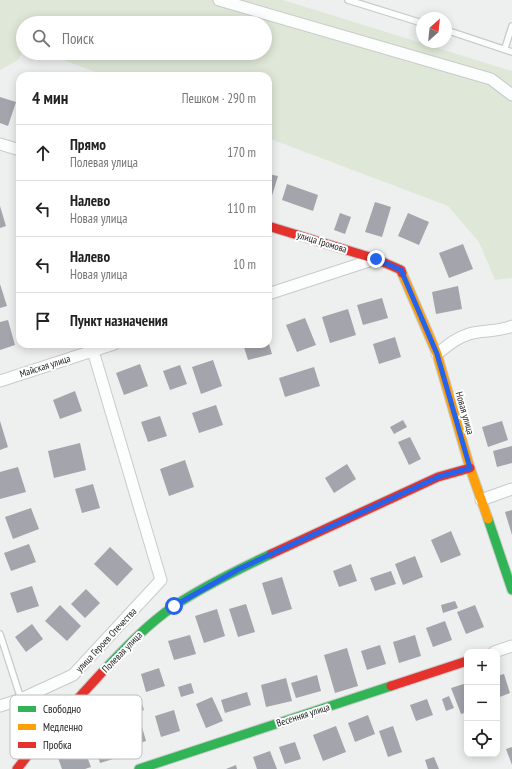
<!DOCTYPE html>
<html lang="ru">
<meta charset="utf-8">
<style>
:root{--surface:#fff;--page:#f2f2f2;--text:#222;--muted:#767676;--line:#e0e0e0}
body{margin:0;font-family:"PT Sans Narrow",sans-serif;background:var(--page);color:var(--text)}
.controls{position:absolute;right:12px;bottom:12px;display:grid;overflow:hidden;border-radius:8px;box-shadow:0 2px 10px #0003}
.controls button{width:36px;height:36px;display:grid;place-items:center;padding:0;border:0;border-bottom:1px solid var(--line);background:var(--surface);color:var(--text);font:20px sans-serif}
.compass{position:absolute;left:416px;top:12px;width:36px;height:36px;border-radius:50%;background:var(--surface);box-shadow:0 2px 10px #0003;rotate:27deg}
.stop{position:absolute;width:12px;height:12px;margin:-9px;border:3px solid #2563eb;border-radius:50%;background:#fff}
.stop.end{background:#2563eb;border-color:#fff;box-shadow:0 1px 4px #0008}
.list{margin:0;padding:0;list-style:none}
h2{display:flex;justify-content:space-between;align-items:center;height:52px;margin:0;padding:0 16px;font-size:17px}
h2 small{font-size:13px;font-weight:400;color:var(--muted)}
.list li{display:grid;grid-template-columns:26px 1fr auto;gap:12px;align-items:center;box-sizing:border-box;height:56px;padding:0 16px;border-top:1px solid var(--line)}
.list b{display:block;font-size:15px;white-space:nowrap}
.list p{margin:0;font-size:13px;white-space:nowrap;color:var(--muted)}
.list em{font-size:13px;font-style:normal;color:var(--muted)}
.icon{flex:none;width:22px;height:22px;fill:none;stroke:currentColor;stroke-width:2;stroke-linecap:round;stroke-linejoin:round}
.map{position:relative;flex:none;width:512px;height:769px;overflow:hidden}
.search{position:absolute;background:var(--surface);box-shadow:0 2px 10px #0003;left:16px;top:16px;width:256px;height:44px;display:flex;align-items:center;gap:10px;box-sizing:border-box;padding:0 14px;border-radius:22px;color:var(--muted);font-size:15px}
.panel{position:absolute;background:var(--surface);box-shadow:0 2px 10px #0003;left:16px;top:72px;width:256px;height:276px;border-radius:12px}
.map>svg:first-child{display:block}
.green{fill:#dfe8d8}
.building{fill:#a4a4ac}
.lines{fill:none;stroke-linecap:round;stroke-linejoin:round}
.lane-casing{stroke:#c9caca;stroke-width:8}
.street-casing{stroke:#c9caca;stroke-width:13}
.fast-casing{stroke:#c9caca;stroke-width:11}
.slow-casing{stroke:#c9caca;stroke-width:11}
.jam-casing{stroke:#c9caca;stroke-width:11}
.lane{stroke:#fcfdfd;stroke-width:5.5}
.street{stroke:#fcfdfd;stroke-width:11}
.fast{stroke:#30b455;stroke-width:9}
.slow{stroke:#ff9f0a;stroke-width:9}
.jam{stroke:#e5322d;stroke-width:9}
.route{stroke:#2563eb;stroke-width:5}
.labels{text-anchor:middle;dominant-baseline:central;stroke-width:4;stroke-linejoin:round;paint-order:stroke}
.street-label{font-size:10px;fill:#222223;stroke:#fff}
.key{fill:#fff;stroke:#bdbdbd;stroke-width:1}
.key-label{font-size:11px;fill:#222223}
</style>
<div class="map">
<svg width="512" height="769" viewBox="0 0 512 769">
<rect width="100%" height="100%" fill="#eeefef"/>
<path class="green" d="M0,0H283L512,71V278L495,280L479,242L448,206L268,138V76H106L45,53H265V23H23V51L18,60L0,70Z"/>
<path class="building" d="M0,97L16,102L8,126L0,123Z
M268,174L278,176L271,199L268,198Z
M287,184L318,195L313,211L282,200Z
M375,202L391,207L382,237L365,232Z
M0,206L6,226L0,228Z
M340,213L351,217L345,234L334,230Z
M408,213L429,222L419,245L398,236Z
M463,244L473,269L449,278L439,253Z
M0,284L7,306L0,308Z
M458,286L462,309L436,314L432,292Z
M382,298L388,318L363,325L357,305Z
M348,309L356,335L330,343L322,317Z
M305,318L316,345L297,352L286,325Z
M8,320L15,345L0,350V322Z
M395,337L401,357L379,364L373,344Z
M243,344H269L272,354L248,360Z
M213,360L222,386L201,394L192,367Z
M140,364L148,386L124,395L116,373Z
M180,365L187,384L170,390L163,371Z
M314,367L320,386L285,397L279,378Z
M75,391L82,411L60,419L53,400Z
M216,405L223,425L199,433L192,413Z
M160,416L167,436L148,442L141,422Z
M403,420L407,427L394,434L390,427Z
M0,421L8,447L0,450Z
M502,421L508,440L488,447L482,427Z
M410,437L421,459L409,465L398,442Z
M80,443L86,470L54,478L48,451Z
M512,446V463L497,467L493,451Z
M185,460L194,487L169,496L160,469Z
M347,464L356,479L334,493L325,478Z
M18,467L26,492L0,499V472Z
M93,484L100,508L82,513L75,489Z
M31,508L39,529L13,539L5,517Z
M512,510V535L505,512Z
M451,531L461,555L441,563L431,540Z
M29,544L36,562L11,571L4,553Z
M110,547L133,569L117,586L94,564Z
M415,556L423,577L403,585L395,564Z
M351,564L357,581L339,587L333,571Z
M391,571L396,584L375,591L370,578Z
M282,577L292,609L272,615L262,583Z
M32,586L39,606L17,613L10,593Z
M86,589L100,603L85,618L71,604Z
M455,601L458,608L443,613L441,605Z
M246,604L255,632L238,637L229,609Z
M60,605L81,626L67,641L45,621Z
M475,605L484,627L466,634L457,612Z
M217,609L225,636L204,643L195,616Z
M445,621L452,640L433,647L426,628Z
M32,624L43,639L26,652L15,637Z
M190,635L196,654L174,660L168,641Z
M415,635L421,656L399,663L393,642Z
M380,645L386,664L367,670L361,651Z
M347,648L358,686L335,693L324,655Z
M159,668L165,686L146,692L141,674Z
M504,674L510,693L497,698V676Z
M317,675L321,691L296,698L291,683Z
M286,678L292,701L266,707L261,685Z
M191,683L194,693L181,697L178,687Z
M467,683V712L461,714L451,688Z
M247,692L251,705L225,713L221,700Z
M449,696L454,708L446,711L442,699Z
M212,697L223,721L206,728L196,704Z
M427,699L433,715L416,721L410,705Z
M141,700L144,710L124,716L121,706Z
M174,710L180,731L161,737L155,716Z
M368,715L375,734L355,742L348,723Z
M140,720L146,741L122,749L116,728Z
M336,726L346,752L323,761L313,735Z
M393,726L402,752L388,757L379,731Z
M117,736L123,756L100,763L94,743Z
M295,742L301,759L285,764L279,747Z
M83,746L91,767L85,769H62L57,755Z
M512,747V765L506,749Z
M270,751L277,769H257L253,757Z
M434,757L439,769H428L425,760Z
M236,765L237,769H226Z"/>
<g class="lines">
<defs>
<path id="lane" d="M348,0L422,23
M446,30L512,52
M505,48L512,26
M0,634L21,699"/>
<path id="street" d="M219,0L491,79L512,95
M0,144L20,150
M268,294L375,259
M437,354C447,346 456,338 469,334C483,330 498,332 512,326
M0,381L114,344
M481,500L512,489
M494,652L512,646
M0,706L21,699L73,675L161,580L91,344"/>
<path id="fast" d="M488,519L512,590
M106,668C127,646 148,624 174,606C204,586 239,569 271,554
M139,769L391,686"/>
<path id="slow" d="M402,273L437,354L470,468L488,519"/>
<path id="jam" d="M268,226L376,259L401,270L402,273
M271,554L438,477L470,468
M391,686L467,661
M17,769L40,740L106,668"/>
</defs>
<use href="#lane" class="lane-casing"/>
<use href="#street" class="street-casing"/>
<use href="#fast" class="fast-casing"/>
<use href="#slow" class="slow-casing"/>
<use href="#jam" class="jam-casing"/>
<use href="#lane" class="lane"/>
<use href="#street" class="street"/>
<use href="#fast" class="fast"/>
<use href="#slow" class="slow"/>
<use href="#jam" class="jam"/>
</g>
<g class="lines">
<path class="route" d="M174,606L239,569L438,477L470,468L437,354L401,270L376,259"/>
</g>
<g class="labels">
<g class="street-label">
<text transform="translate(322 242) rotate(17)">улица Громова</text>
<text transform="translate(45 366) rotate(-18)">Майская улица</text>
<text transform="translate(465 413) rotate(74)">Новая улица</text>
<text transform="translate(106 640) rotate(-47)">улица Героев Отечества</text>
<text transform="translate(122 652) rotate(-46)">Полевая улица</text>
<text transform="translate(303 715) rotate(-18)">Весенняя улица</text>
</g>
</g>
<rect x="10" y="695" width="132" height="64" rx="6" class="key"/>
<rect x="18" y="706" width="18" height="6" fill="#30b455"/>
<rect x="18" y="724" width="18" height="6" fill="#ff9f0a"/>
<rect x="18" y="742" width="18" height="6" fill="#e5322d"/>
<g class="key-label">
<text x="43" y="713">Свободно</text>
<text x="43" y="731">Медленно</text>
<text x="43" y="749">Пробка</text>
</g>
</svg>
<div class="controls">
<button>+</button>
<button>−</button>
<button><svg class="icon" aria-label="locate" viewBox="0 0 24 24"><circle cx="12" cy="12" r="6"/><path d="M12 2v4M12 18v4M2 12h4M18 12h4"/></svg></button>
</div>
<svg class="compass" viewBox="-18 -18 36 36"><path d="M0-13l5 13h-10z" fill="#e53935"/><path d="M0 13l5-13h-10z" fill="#767676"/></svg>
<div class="stop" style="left:174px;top:606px"></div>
<div class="stop end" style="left:376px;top:259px"></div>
<div class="search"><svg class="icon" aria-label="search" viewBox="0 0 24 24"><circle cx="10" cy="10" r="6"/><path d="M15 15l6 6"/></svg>Поиск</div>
<section class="panel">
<h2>4 мин<small>Пешком · 290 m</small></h2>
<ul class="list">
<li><svg class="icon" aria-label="ahead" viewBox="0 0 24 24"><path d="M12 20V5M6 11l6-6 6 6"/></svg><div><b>Прямо</b><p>Полевая улица</p></div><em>170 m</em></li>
<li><svg class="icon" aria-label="left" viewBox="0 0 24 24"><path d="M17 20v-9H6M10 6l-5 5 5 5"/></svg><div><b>Налево</b><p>Новая улица</p></div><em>110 m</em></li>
<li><svg class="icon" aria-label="left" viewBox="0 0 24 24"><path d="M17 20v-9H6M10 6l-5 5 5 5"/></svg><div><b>Налево</b><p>Новая улица</p></div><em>10 m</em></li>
<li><svg class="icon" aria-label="arrive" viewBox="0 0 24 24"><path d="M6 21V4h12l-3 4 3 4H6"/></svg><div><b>Пункт назначения</b></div></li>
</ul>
</section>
</div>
